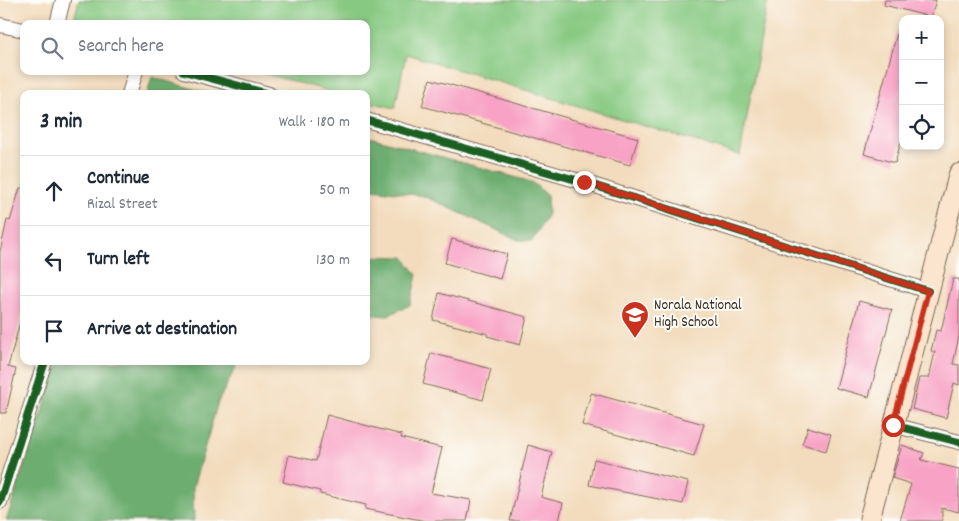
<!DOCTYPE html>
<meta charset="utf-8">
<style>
:root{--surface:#fff;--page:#f6f6f7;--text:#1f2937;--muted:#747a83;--line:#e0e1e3}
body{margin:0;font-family:Dekko,sans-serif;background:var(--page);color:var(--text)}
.controls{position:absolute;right:15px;top:15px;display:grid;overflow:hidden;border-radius:10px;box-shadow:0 2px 8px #0003}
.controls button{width:45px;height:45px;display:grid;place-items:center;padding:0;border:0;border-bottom:1px solid var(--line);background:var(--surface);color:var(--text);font:25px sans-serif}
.stop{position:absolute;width:15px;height:15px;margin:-11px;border:4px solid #c8321e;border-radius:50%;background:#fff}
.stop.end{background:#c8321e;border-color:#fff;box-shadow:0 1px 5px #0008}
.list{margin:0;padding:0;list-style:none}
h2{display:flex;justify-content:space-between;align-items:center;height:65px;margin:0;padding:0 20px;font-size:21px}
h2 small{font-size:16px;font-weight:400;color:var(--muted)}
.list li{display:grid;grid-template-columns:32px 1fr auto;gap:15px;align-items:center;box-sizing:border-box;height:70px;padding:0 20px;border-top:1px solid var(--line)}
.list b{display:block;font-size:19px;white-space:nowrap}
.list p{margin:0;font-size:16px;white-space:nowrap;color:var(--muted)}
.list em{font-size:16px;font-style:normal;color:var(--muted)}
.icon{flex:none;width:28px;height:28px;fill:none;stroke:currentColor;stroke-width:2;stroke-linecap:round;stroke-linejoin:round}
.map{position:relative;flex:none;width:959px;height:521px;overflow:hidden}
.search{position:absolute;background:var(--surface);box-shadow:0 2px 8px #0003;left:20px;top:20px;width:350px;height:55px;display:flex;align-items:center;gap:12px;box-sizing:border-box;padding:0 18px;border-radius:10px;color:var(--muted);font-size:19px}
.panel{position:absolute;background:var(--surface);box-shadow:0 2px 8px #0003;left:20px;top:90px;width:350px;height:275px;border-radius:10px}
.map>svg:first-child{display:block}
.green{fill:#87c982;stroke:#617a50}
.forest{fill:#6dad70;stroke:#546c47}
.building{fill:#f8a3c5}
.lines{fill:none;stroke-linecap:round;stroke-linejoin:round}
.minor-casing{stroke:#7b6856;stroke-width:16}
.secondary-casing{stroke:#7b6856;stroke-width:22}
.minor{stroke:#fff;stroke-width:14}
.secondary{stroke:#fbe5cf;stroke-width:20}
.cycleway-casing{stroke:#fdfcf7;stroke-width:11}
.cycleway{stroke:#1b5e20;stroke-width:8}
.route{stroke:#c8321e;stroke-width:6}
.labels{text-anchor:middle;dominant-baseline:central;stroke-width:4;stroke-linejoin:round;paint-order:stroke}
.poi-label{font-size:15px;fill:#3b2a1e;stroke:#fdfcf7;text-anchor:start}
</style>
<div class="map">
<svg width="959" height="521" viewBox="0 0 959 521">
<rect width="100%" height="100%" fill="#fdfcf7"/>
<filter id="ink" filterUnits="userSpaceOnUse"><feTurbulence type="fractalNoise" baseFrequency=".02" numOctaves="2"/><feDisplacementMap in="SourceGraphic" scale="10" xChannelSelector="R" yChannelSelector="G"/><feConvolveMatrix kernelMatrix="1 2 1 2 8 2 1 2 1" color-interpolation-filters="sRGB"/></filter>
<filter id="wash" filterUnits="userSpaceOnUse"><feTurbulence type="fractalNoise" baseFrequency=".0096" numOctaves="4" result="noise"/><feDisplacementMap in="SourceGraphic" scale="20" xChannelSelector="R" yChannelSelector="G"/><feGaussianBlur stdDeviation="1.12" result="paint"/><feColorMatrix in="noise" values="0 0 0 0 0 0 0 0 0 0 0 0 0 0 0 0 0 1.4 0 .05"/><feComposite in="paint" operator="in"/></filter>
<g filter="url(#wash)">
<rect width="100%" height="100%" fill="#f3dcbd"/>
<path class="green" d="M79,0H768L740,155L406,54L395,108L366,101V94H340L255,71H366V24H76L73,23Z"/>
<path class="forest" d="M152,77L212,94H147Z
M366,136L532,182L547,195L548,214L532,241L518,240L424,196L366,188Z
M366,256L404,257L417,275L410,305L386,316L366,314Z
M59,361H239L218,402L193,487L194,521H6Z"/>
<g id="blocks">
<path class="building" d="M885,0H936L931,17L884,5Z
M898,30H903V134L895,163L864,154Z
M430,79L638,138L630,165L422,106Z
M20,188H24V307L8,367L16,369L6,413H0V252L7,220L10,221Z
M452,239L507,254L500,279L445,263Z
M953,279H959V336L953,364L959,365V385L954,383L946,418L912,409L919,378H929L935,352L931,351L936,330L941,331Z
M439,293L527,317L520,345L487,336L488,334L433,320Z
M859,301L892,310L869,397L836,388Z
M431,353L491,369L483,400L423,384Z
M591,393L704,424L694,456L582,425Z
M327,415L402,435L401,438L442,448L431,493L471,500L467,521H426L365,509L366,505L320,494V491L283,482L289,455L316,461Z
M808,427L831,434L826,451L802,444Z
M528,445L552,452L541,497L563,503L559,521H510Z
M902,445L924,453L921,460L959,469V512L942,508V521H900L911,484L892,478Z
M594,459L688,482L683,504L589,485Z"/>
</g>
</g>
<g filter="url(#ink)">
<use href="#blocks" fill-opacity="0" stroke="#7b6856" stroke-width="1"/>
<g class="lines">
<defs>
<path id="minor" d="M57,24L63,0
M0,25L24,30
M184,71L269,94
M129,94L136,71
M366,120L583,182L928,291
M893,425L959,442
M0,502L45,361"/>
<path id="secondary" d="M869,521L959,174"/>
</defs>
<use href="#minor" class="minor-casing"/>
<use href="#secondary" class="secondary-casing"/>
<use href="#minor" class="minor"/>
<use href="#secondary" class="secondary"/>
<defs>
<path id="cycleway" d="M184,71L269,94
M366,120L583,182L928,291
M893,425L959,442
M0,502L45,361"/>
</defs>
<use href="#cycleway" class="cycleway-casing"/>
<use href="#cycleway" class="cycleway"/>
</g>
</g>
<g class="lines" filter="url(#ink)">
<path class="route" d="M584,182L928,291L893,425"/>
</g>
<defs>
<symbol id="school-pin" viewBox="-11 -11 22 30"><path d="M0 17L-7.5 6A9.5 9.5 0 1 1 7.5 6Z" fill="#c8321e" stroke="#fdfcf7"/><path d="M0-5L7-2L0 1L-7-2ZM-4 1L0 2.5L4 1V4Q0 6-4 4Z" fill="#fff"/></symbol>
</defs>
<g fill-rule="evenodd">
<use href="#school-pin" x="619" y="299" width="32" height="43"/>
</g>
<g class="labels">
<g class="poi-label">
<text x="654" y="306">Norala National<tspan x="654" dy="17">High School</tspan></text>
</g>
</g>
</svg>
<div class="controls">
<button>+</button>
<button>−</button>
<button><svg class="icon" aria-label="locate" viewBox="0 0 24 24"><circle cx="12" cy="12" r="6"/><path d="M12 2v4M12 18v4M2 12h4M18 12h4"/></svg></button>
</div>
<div class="stop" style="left:893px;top:425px"></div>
<div class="stop end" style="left:584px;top:182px"></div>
<div class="search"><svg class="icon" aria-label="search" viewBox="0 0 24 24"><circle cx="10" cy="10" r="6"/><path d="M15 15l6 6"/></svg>Search here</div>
<section class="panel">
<h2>3 min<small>Walk · 180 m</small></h2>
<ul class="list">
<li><svg class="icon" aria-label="ahead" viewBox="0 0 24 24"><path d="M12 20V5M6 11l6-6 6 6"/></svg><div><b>Continue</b><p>Rizal Street</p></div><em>50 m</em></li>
<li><svg class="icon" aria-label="left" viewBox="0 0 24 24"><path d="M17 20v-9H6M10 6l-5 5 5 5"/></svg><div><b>Turn left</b></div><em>130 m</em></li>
<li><svg class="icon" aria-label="arrive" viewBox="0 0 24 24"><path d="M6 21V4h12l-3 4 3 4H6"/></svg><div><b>Arrive at destination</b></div></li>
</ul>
</section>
</div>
